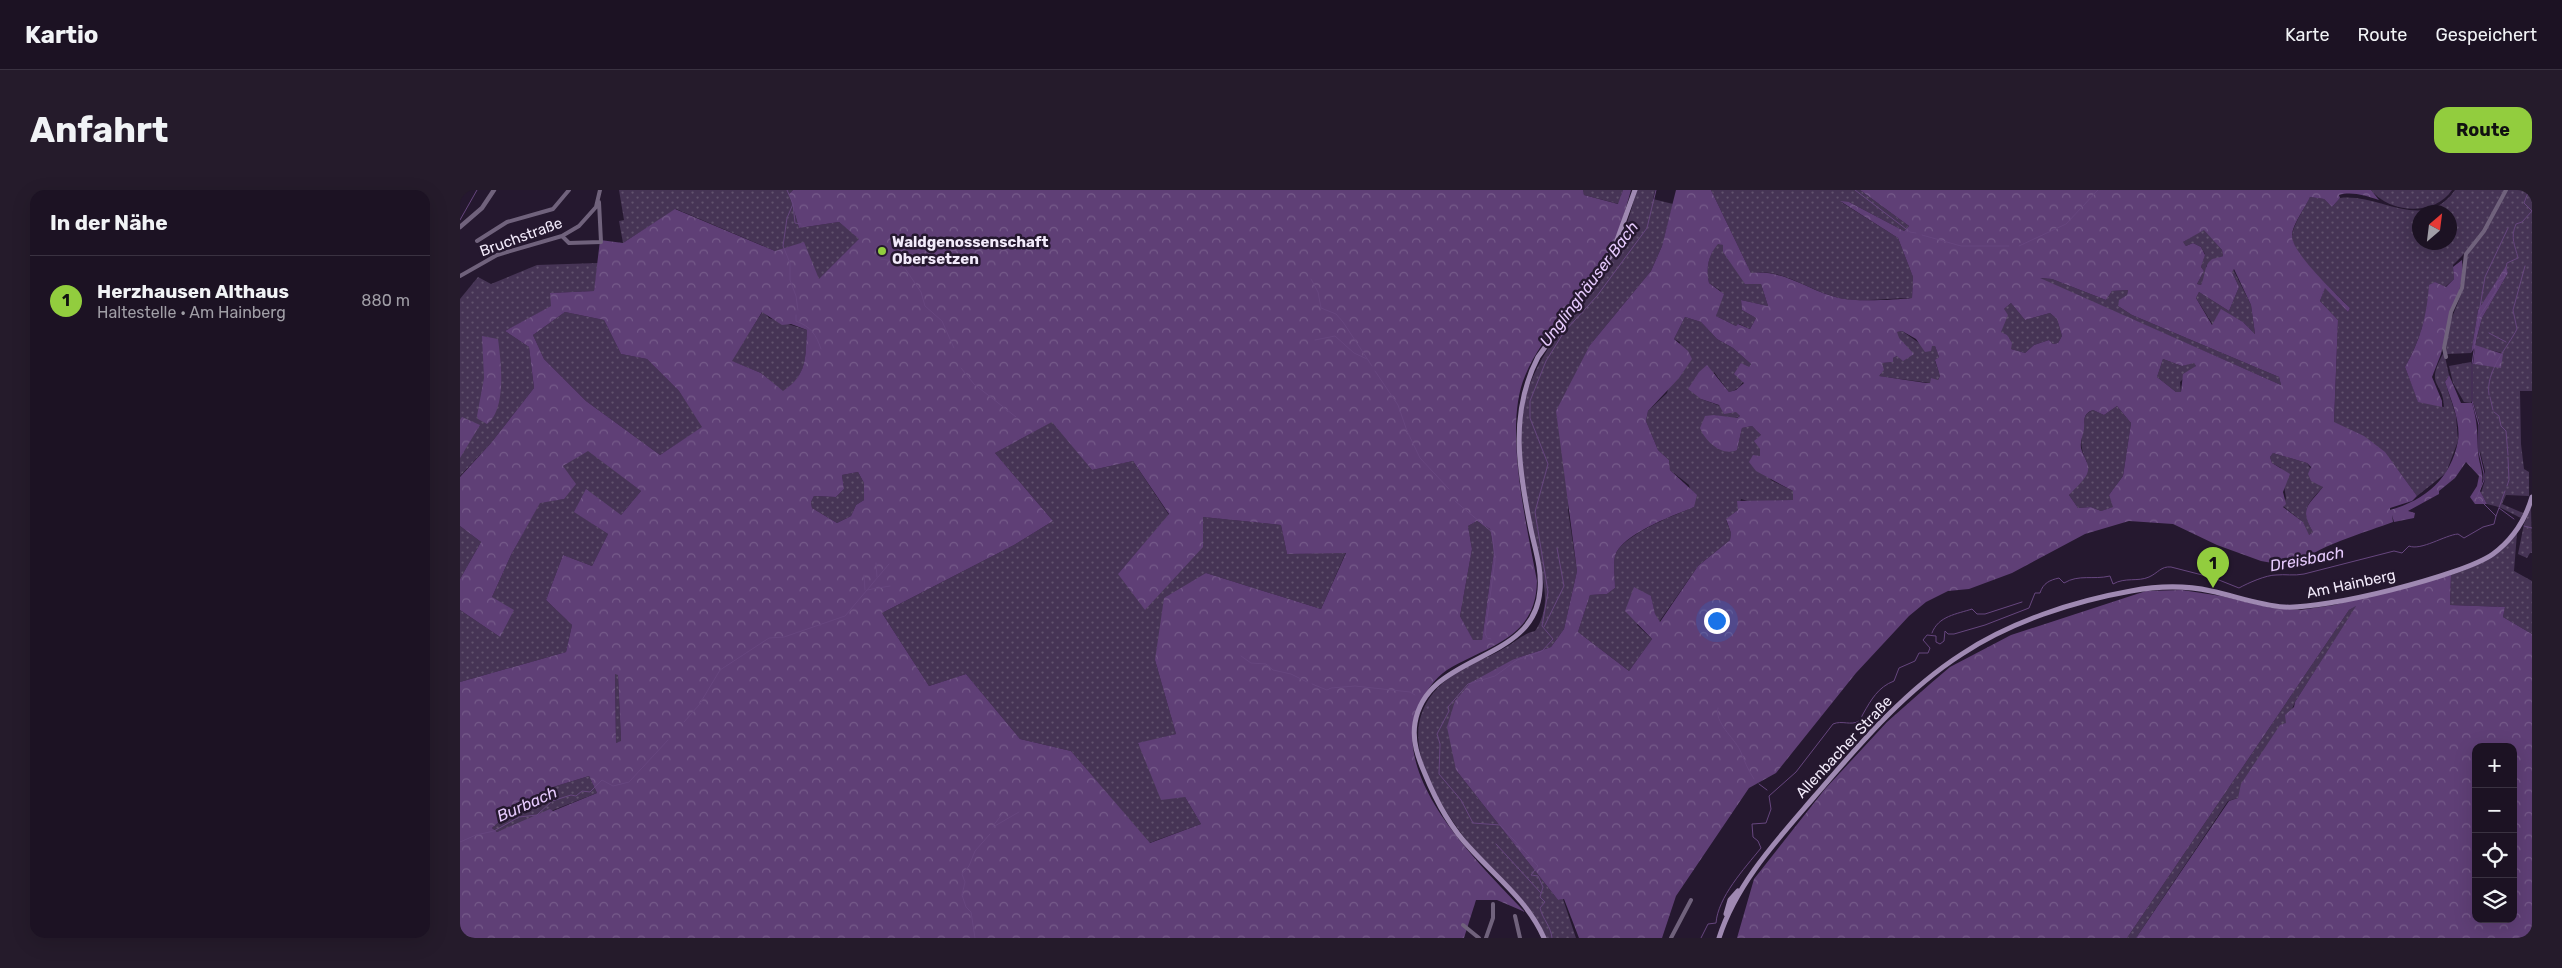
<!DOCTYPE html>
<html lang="de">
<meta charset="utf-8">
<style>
:root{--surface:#1c1223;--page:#251b2b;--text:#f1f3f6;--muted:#a09ea6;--line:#3a3241;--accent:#92cd3e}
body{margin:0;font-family:Rubik,sans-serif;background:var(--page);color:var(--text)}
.controls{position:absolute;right:15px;bottom:15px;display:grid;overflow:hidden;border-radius:10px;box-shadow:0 5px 20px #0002}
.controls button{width:45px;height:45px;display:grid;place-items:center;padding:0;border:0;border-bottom:1px solid var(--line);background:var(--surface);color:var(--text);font:25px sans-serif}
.compass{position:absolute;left:1952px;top:15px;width:45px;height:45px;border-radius:50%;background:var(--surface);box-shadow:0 5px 20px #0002;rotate:28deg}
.you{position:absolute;left:1256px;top:430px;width:18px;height:18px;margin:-12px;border:4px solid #fff;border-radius:50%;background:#1a73e8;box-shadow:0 0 0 8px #1a73e833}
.badge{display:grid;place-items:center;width:32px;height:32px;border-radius:50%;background:var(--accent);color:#111;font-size:16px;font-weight:700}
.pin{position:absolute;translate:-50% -41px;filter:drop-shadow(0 1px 2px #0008)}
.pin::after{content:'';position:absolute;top:26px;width:18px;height:15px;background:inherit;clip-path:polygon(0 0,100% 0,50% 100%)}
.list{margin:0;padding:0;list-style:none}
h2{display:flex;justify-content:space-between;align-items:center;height:65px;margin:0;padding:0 20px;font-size:21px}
h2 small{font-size:16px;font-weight:400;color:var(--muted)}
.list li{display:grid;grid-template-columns:32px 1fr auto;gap:15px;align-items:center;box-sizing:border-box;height:90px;padding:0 20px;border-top:1px solid var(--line)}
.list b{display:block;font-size:19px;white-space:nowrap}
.list p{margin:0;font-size:16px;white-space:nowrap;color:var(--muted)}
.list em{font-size:16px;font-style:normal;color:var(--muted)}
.icon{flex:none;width:28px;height:28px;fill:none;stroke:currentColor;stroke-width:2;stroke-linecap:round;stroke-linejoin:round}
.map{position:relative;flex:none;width:2072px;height:748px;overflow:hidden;border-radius:15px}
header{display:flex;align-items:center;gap:30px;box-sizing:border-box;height:70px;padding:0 25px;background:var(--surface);border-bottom:1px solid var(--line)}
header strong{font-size:24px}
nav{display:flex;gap:28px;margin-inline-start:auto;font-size:18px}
.intro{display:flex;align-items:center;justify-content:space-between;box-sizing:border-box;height:120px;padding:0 30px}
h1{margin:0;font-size:35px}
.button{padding:12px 22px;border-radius:15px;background:var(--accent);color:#111;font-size:18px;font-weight:700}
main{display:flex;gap:30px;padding:0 30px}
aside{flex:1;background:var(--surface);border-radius:15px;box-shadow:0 5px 20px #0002}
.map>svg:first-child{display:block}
.green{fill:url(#green-dots);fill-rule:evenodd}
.forest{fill:url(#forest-crowns);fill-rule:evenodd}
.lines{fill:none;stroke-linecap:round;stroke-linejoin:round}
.stream{stroke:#66467e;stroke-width:1}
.minor{stroke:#70627c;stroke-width:4}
.tertiary{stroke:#70627c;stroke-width:4.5}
.secondary{stroke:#9f89b2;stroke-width:5}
.poi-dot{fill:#92cd3e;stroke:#25182f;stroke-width:2}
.labels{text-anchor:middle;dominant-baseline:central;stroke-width:5;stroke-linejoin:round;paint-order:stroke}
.street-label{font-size:15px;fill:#f2eafa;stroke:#25182f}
.poi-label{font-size:15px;font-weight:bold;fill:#f2eafa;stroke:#25182f;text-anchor:start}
.water-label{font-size:16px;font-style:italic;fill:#e6cafd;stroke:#25182f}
</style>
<header>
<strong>Kartio</strong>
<nav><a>Karte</a><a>Route</a><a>Gespeichert</a></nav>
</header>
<div class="intro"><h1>Anfahrt</h1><a class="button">Route</a></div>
<main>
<aside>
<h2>In der Nähe<small></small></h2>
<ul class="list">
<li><span class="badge">1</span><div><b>Herzhausen Althaus</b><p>Haltestelle · Am Hainberg</p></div><em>880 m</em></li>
</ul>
</aside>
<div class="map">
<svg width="2072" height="748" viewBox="0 0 2072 748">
<defs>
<pattern id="green-dots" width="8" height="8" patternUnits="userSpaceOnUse" patternTransform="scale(1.25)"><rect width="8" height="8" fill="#463455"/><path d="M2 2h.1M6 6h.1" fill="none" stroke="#61526e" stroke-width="1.8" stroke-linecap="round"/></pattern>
<pattern id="forest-crowns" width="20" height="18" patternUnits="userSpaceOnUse" patternTransform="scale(1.25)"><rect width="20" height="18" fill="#5f3f76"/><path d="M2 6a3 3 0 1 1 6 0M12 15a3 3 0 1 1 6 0" fill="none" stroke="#765b8a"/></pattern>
</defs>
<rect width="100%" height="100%" fill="#25182f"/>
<path class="green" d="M159,0H333L329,4L339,38L379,32L400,49L359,90L315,61L216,19L163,53L159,31L164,30Z
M1123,0H1163L1159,14L1124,5Z
M1177,0H1195L1193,9L1213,14L1202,56L1191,81L1130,155L1108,320L1117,381L1104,439L1091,457L1054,469L996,580L1098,710L1103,709L1116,748H1086C1072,709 1035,687 1010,655C963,593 921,519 1012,474C1023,469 1035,464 1046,457C1057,451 1062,444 1075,441C1081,433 1085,420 1085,409C1085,395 1081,379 1078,365C1070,324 1056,270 1061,230C1069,168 1112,129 1145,80C1161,56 1169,28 1177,0Z
M1251,0H1400L1449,36L1444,41L1389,12H1381L1438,48L1453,87L1452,108C1430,108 1399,113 1379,108C1349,101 1323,78 1291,83Z
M1911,0H1992C1975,26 1930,24 1911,0Z
M1995,0H2045C2030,27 2016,54 1993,75L1994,89L1985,97L1975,92C1966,122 1961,150 1945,177L1958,211L1984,217C1983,189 1964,198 1984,162L1989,185L1985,192L1996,226L1998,251L1986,283L1957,306C1928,266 1921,253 1874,233L1878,130L1860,111L1865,97L1888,122L1890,118C1877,104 1832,66 1832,46C1833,34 1845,18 1850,7L1864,9L1872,17L1880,8C1920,3 1964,44 1995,0ZM1960,22H1990V52H1960Z
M2048,0H2072V201H2060L2061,254L2064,279L2069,282V306L2046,305L2042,314L2063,323L2061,328L2039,317L2027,314L2021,303L2025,290V281L2020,261V235L2013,212V174L2041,177L2042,163L2015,156L2022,128L2048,83L2046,77L2018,120L2011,163L1987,164C1982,139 1999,117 2004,94C2006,84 2004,72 2009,63C2019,41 2036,21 2048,0Z
M1744,39L1762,60L1763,66L1746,76V86L1741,95L1737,94L1744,81L1741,77L1745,64L1741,57L1733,53L1726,56L1723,52Z
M1258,53L1263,55L1301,94L1308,116L1281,110L1282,120L1296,128L1290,139L1279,134L1276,136L1256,126L1261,101L1249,93C1246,77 1248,66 1258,53Z
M138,73L134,101L90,103L92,116L45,141L69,157L74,198L31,253L0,286V109L18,87L31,94L77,75Z
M1773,79L1791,115L1795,144L1783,132L1761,120L1753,135L1736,108L1739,102L1769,121L1779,97L1772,82Z
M1578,88L1592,89L1646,110L1652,101L1668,100L1667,105L1660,110L1658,116L1672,125L1819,187L1821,195Z
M1551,113L1565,130L1590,123L1597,129L1602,146L1598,153L1593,154L1589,150L1574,155L1565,163L1551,159L1541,142L1544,119Z
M303,121L309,128L347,140C345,169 348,184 323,202L301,183L271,171Z
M105,122L144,130L161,164L187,169L219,201L243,237L200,265L126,211L84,169L73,145Z
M1225,127L1241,132L1257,149L1273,158L1291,174C1283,186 1286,198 1269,202L1254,182L1241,209L1277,222L1280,226C1273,231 1262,227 1254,225L1277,260L1282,238L1292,236L1301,245L1300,267L1311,290L1333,301V310L1291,312L1281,309L1278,320L1266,330L1271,343L1270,350L1238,376L1199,432L1195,425L1191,406L1177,435L1192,449L1169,481L1118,442L1130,405L1147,404L1155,398C1155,388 1153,375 1155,366C1161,345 1215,325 1234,317L1229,295L1210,280L1209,270L1198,260L1186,231L1188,221L1207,203L1220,152L1214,149Z
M1442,141L1462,155L1475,156L1479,167L1475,171L1480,186L1478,190L1470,193L1418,186L1421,184V173L1433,172V168L1437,166V142Z
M1703,169L1722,176L1734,172L1736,176L1720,192L1721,202H1716L1697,187Z
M2011,172V213L2004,212L1993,193L1989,176Z
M1657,216L1671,233L1663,286L1649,305L1654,317L1641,321L1631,317L1618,318L1609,305L1627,272C1621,260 1620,253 1623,240C1626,231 1621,225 1633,220L1644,225Z
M593,231L632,280L673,271L709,325L658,384L743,327L821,335L827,364L886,362L861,419L746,383L695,470L716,544L678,554L725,607L741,634L689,653L611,561L560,549L506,484L469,496L422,423L554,355L593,331L535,263Z
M128,260L181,301L161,325L115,322L148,344L132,376L103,365L86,410L112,435L106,462L0,492V420L40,447L32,407L51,365L80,312L104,309L103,276Z
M1813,263L1847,273L1863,297C1847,315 1840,319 1853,342L1848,346L1843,332L1823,316L1826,308L1821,278L1812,273L1810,267Z
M398,282L404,293V310L396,315L391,326L377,333L352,318L351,312L354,306L376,307L384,299L382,285Z
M2071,318L2072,363H2070L2067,368L2058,364L2064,334Z
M1017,331L1030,339L1034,361L1022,450L1013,451L1000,426L1012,359L1008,336Z
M0,336L21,352L0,389Z
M2057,343L2054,381L2072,391V444L2043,427L2045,417L1990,415L1991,385C2021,376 2036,364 2057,343Z
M1897,415L1835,512L1826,533L1778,608L1768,611L1676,748H1667L1889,420Z
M155,484H158L161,552L156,553Z
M129,586L137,603L37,642L32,638L40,631L38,624L93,597Z"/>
<path class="forest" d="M333,0H1123L1124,5L1158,14L1163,0H1171C1165,21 1159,44 1148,64C1125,107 1084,140 1065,186C1043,237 1067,336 1077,391C1076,450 1027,455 987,480C975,488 967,500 961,512C923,584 1021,675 1065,722L1037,710H1016L1004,748H0V492L106,462L112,435L86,410L103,365L132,376L148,344L114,322L126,299L161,325L181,301L128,261L103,276L116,294L104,309L80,313L51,365L32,407L54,420L40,447L0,420V389L21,352L0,336V287L31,253L74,198L69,157L45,141L91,116L90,103L134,101L140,50L163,53L215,19L315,61L344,52L359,89L399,49L379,32L339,38L329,4ZM105,122L144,130L161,164L187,169L219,201L242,237L200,265L126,211L84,169L73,145ZM302,122L322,135L331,134L347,140C345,168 348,184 323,201L301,183L272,171ZM592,232L632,280L673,271L709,324L658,384L685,420L743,357V327L821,335L827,364L886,363L861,419L746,383L704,408L695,470L716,544L678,553L701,610L725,607L741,634L690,653L611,561L560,549L506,484L469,496L422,423L554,355L593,331L535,263ZM398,282L404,293V310L396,315L391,326L377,333L352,318L351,312L354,306L376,307L384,299L382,285ZM1017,331L1030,339L1034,361L1022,450H1013L1000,426L1012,359L1008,336ZM155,484L158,485L161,551L156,553ZM129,586L137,603L93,621L90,619L37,642L32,638L40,631L39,624L93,597Z
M1216,0H1251L1291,83C1324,79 1348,101 1379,108C1395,112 1435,110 1452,108L1453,87L1438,48L1380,11L1389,12L1444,41L1449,36L1400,0H1911L1919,10C1906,6 1892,1 1879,5L1880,8L1872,17L1864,9L1850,7C1845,18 1832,35 1832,46C1832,63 1877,105 1890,118L1888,122L1865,98L1860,111L1878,130L1874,232L1904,246L1925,262L1957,306L1952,311L1930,318V320C1966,310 1991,288 1998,251C2001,232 1991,210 1985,192L1989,185L2001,213H2012C2018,235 2017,240 2018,261C2019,278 2026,283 2020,301L2027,314H2015L2010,307L2017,296L2019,286L2006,272L1995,288L1979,301V304L1948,321L1955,323L1954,328L1934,332L1932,325L1933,332C1910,341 1849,358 1836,377L1801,371L1757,355L1713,334L1669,331L1625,344L1552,383L1509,399L1488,401L1466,412L1449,426L1396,483L1316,583L1289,598L1216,706L1202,748H1119L1104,709L1098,710L996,580L987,537L995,511L1010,493L1054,469L1091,457L1104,439L1117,381L1096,221L1130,155L1191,81L1202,56ZM1744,40L1762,60L1763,66C1759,68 1753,68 1751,70C1744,75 1745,88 1741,95L1737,94L1744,81L1741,77L1745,65L1741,57L1733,53L1726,56L1723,52ZM1258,54L1263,55V62L1285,94H1301L1308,116L1281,110L1282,120L1296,128L1290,139L1278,134L1276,136L1256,126L1264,104L1249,93C1246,77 1248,66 1258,54ZM1774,79L1791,115L1795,144L1783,132L1761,119L1752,135L1736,108L1739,102L1769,121L1779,97L1772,82ZM1580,88L1592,89L1646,110L1652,101L1668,100L1667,105L1659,110L1658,116L1672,125L1819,187L1821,195ZM1551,113L1565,130L1590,123L1597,129L1602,146L1598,153L1593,154L1589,150L1574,155L1565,163L1551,159L1552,153L1547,145L1541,142L1548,125L1544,119ZM1225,127L1241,132L1257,149L1273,158L1291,174L1289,177L1281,173L1274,184L1284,193L1276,200L1269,202L1247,175L1239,182L1228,199L1241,209L1259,215L1264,224L1276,222L1280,226L1277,228L1254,225L1245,226L1240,238C1245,251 1262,267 1277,260L1282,238L1292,236L1301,245L1294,251L1300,259V266L1293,265L1289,272L1296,281L1333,301V310L1277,311L1278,320L1266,329L1271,343L1270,350L1238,376L1200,432L1195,424L1191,406L1174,397L1165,421L1192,449L1169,481L1118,442L1130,405L1147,404L1155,398C1155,388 1153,375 1155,366C1161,344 1215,325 1234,317L1237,305L1210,280L1209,270L1198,260L1186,231L1188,221L1219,188L1232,169L1228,161L1214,149ZM1442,141L1456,149L1465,162L1471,161L1472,156H1475L1479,167L1475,170L1480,186L1478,190L1471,188L1470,193H1466L1419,186L1424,180L1422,173L1433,172V168L1437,166L1443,171L1454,164L1439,148L1437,142ZM1703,169L1722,176L1734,173L1736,176L1723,184L1721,202H1716L1697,187ZM1657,216L1671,233L1663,286L1649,305L1653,317L1641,321L1631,317L1618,318L1609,305C1615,298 1623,292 1627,284C1631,274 1623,267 1621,258C1620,250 1623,246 1624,239C1625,230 1622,224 1633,220L1644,225ZM1813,263L1847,273L1851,277L1848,284L1851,291L1863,297C1848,316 1839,318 1853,342L1849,345L1843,332L1823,317L1826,314L1823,302L1830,284L1812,273L1810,267Z
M2002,70L2003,86L1998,105L1991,121L1981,164L1972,187L1982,211V217L1958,212L1945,177C1960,151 1967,126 1969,95L1975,92L1986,97L1994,89L1993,77Z
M2046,76L2048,83L2022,128L2015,155L2043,164L2041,178L2013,174L2015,157L2011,163L2018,120Z
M22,146L38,149C41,171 47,219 27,234L18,229L17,226L24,188Z
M2,227L20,235L0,268V230Z
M1991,385L1990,415L2045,417L2043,427L2072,444V748H1676L1769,611L1778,608L1781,594L1820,535L1826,533L1825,525L1834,517L1835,512L1896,416L1889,420L1667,748H1277L1294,689L1365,599L1427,532L1470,494L1490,477L1551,445L1686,401L1722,400L1761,406L1812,418L1840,420L1874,415ZM2016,557H2053V729H2016Z"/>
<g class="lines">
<path class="stream" d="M327,0L333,14L335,33L341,34
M1395,0L1450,42L1456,43
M333,14L327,28L323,56L330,73V90L336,106L338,120
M0,30L17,0
M1462,45L1501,56H1549
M1559,56L1606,34L1638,0
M420,69L436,71L442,74L461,102L465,116L482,131L494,158
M851,89L858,102L861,118L876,124L883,132L912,176
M2019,123L2025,87L2048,38
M336,125V131C351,137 356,144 361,159
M2029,143L2046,152
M855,150L875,146L894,163L907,169
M501,178L514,194L556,227
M915,181L938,215L947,241L960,268L989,299
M2029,205C2025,181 2048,157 2057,139L2053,120L2065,76
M2030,207L2033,220
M2034,222L2039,226L2041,236L2046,241L2048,265
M2047,296L2049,290L2048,268
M995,311L1032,342L1035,370L1025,443L1027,448L1031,449
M2039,318L2045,301
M2036,326L2039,318L2054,329
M2064,336L2072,338
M416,373L417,387
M404,385L405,400
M407,400L430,396
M1084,437L1104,396L1097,358
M1472,443C1478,426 1497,424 1512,419L1517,424H1525L1562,412
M781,466L791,473L806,474L813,480L831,484L847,492
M852,494L867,500L871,498L895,496L950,502L955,505
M968,517V518
M1258,518C1254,532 1274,548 1280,560C1284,570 1288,580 1294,589
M224,532L239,515L260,480L309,448L324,447L385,426L429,374
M1299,594L1307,600
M533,636L543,623
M533,637L559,622
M0,652L16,645L34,641L59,627L77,625L92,611L111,605L116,606L122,601L130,602L142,590L153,596L169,592L208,550
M1036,654L1081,703
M515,748L511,722L506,717L502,705L505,692L502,684L509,676L515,661L530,644
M1092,748C1091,736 1083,730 1080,718L1085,712L1080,707L1083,697L1078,686L1071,685L1078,676L1040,635L1013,633L1001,610L979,584L980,554L977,544L989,521L988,517L1008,494L1035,486L1057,470L1082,461L1093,449L1082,436L1088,402L1075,322L1088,274L1070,228V211L1086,171L1104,142L1137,106L1187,38L1196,0
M1241,748L1248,734L1256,733C1258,707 1284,679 1301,658L1298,651L1293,647L1292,634L1306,633L1311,619L1309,606L1336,582L1373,534C1382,530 1391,536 1399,531C1402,529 1401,527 1403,524C1411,510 1418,497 1434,491L1439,478L1455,471L1459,463H1468L1470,458L1463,450L1467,445L1476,446V452L1480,454L1484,451L1485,441L1488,444H1494L1525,435L1569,418L1575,403H1580C1583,393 1590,390 1599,388L1604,393C1619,384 1633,390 1650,386L1653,394C1665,387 1678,392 1689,387C1698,383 1701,376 1711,377L1754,388L1779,398C1788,393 1806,385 1816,385C1825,384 1834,386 1844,384L1934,361L1942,363L1949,356C1961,361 1985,345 1998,344L2004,348L2023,337L2034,334L2036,326L2017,307L2024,290V284L2019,262V235L2012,211V174L2019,127L2036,101L2037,92L2044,88L2047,73L2058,68C2055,55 2050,48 2056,34L2062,32L2072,21L2064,13L2069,0"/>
<path class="minor" d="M102,46L109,53L141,52L139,12
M17,51L47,32L93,19L109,0
M0,86L37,65L102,46L119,36L136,17L140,0
M1986,167L1984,158L1991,122L2002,98L2006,64L2024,41L2046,0
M1055,726L1060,748
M1003,735L1019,748
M1026,748L1033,728V714
M1211,748L1231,710"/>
<path class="tertiary" d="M0,37L22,18L34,0"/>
<path class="secondary" d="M1266,724L1270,710L1278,701
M1084,748C1068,711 1036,687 1010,658C990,637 976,611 965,584C958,568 952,551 955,533C967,461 1075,475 1080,400C1082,380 1075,359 1071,340C1059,281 1049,223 1078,167L1152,64L1175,0
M1259,748C1276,694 1317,650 1354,607C1398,556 1444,501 1502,464C1550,432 1614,411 1671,401C1697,396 1724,395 1751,401C1775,406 1799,415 1824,417C1863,420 2002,386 2033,364C2052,350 2065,331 2072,307"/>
</g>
<circle class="poi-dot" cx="422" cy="61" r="5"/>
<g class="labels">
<g class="street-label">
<text transform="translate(61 47) rotate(-20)">Bruchstraße</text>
<text transform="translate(1891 394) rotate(-12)">Am Hainberg</text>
<text transform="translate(1384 557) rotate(-47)">Allenbacher Straße</text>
</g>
<g class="poi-label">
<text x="432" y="52">Waldgenossenschaft<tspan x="432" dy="17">Obersetzen</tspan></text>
</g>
<g class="water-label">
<text transform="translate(1129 94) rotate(-53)">Unglinghäuser Bach</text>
<text transform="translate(1847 369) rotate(-11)">Dreisbach</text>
<text transform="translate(67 614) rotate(-24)">Burbach</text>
</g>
</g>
</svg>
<div class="controls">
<button>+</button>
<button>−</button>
<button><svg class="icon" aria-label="locate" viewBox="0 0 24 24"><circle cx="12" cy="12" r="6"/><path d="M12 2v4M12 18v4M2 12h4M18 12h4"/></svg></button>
<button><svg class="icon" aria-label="layers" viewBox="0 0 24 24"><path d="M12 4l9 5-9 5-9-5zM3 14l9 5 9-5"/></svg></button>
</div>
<svg class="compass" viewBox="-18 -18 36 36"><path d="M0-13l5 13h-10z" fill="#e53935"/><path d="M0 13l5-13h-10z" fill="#a09ea6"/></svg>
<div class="you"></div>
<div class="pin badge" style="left:1753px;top:398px">1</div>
</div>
</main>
